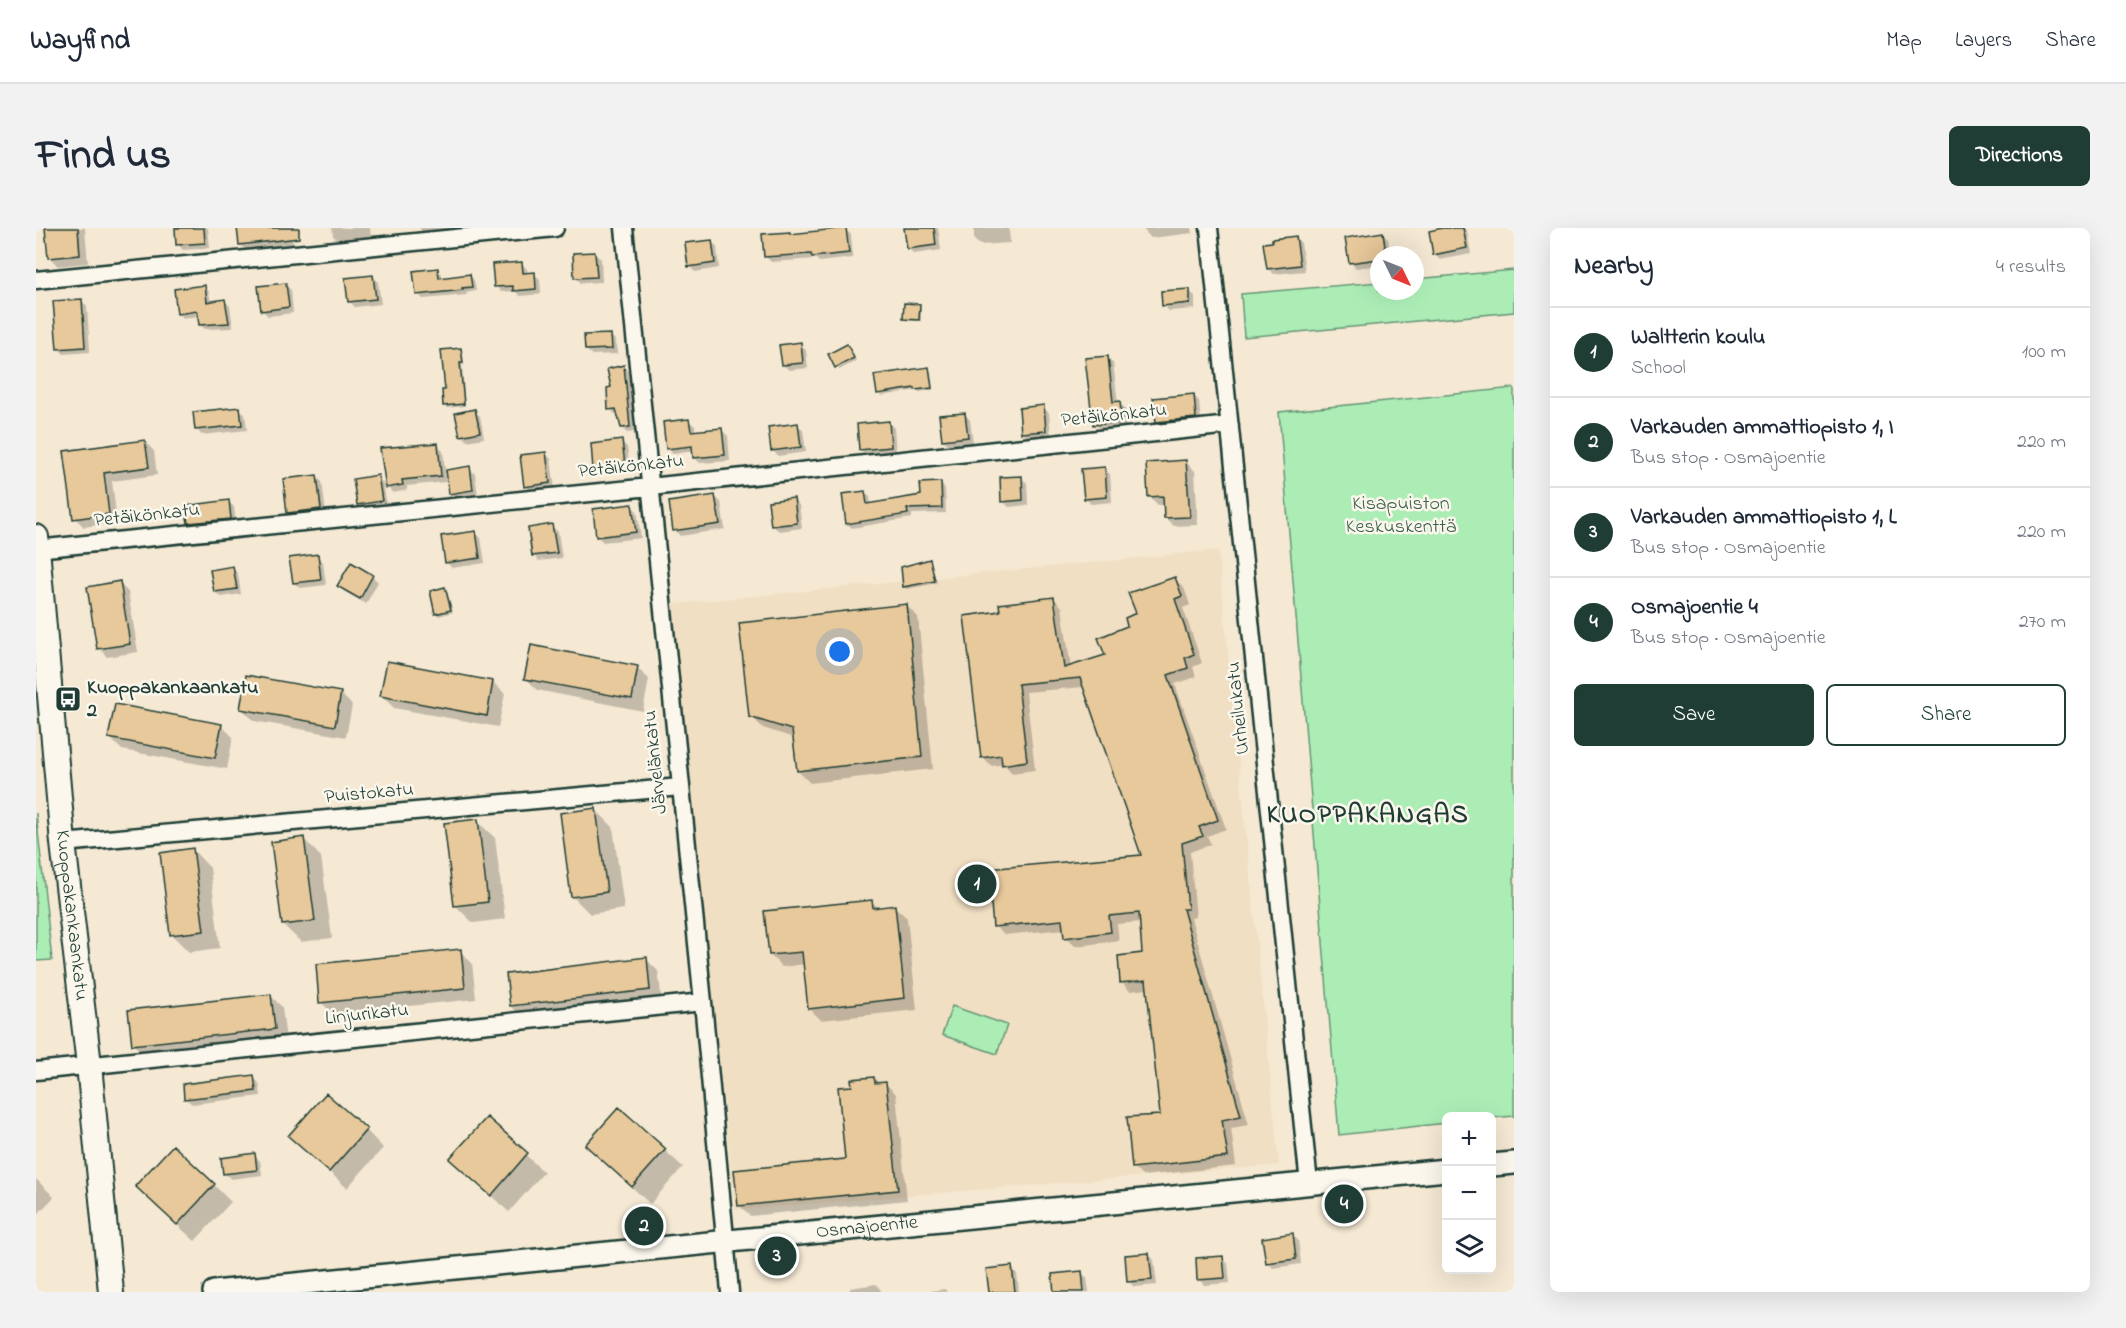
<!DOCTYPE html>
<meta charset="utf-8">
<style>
:root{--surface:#fff;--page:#f2f2f3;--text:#1f2937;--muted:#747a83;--line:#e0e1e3;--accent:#1f3d34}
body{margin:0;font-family:"Indie Flower",sans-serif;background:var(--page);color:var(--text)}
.controls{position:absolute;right:18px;bottom:18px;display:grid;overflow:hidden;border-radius:9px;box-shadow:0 6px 24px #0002}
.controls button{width:54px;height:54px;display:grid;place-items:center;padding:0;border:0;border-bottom:2px solid var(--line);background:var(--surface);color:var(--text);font:30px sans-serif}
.compass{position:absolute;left:1334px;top:18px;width:54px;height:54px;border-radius:50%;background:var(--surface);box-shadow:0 6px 24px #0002;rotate:133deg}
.you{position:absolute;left:804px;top:424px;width:21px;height:21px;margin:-15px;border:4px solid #fff;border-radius:50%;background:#1a73e8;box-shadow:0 0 0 9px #1a73e833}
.badge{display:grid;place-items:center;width:39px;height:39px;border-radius:50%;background:var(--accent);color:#fff;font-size:20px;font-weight:700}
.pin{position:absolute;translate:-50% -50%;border:3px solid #fff;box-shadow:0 2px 6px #0006}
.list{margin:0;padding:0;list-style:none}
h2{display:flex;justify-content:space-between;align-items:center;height:78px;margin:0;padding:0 24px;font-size:26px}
h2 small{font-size:20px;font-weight:400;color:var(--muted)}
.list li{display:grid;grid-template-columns:39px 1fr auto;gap:18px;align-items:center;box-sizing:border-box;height:90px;padding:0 24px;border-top:2px solid var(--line)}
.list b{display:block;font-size:22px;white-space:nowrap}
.list p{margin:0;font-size:20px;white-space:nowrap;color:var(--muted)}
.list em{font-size:20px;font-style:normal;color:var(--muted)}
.actions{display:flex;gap:12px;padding:18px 24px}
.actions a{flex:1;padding:14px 0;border:2px solid var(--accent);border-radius:9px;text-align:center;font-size:21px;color:var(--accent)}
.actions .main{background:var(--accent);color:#fff}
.icon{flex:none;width:33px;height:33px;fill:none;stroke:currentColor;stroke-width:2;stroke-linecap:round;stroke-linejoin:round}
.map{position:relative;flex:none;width:1478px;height:1064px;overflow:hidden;border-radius:9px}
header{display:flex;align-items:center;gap:36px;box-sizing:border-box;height:84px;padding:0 30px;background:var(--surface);border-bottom:2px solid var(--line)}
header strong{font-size:28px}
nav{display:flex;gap:33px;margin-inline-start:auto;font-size:21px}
.intro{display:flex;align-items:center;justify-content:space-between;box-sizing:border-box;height:144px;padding:0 36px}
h1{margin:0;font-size:42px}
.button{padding:15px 27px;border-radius:9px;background:var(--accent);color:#fff;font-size:21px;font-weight:700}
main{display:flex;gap:36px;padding:0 36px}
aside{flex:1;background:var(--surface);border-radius:9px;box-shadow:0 6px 24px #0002}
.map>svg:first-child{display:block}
.built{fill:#f1dfc3}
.green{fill:#acedb6;stroke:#669575;stroke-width:1.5}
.shadow{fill:#0003}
.building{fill:#e8c99b;stroke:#1f3d34;stroke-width:1.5}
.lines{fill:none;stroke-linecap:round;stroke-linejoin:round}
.minor-casing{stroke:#1f3d34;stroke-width:21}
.tertiary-casing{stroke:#1f3d34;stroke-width:26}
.secondary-casing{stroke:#1f3d34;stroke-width:28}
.minor{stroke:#fbf7ec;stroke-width:16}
.tertiary{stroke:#fbf7ec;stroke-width:21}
.secondary{stroke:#fbf7ec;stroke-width:24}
.labels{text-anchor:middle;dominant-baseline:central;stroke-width:5;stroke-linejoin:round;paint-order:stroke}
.street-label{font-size:20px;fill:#1f3d34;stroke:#fbf7ec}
.park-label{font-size:20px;fill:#3b604e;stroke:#fbf7ec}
.poi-label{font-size:20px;font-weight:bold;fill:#1f3d34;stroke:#fbf7ec;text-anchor:start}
.district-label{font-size:26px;font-weight:bold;letter-spacing:1.5px;fill:#1f3d34;stroke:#fbf7ec}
</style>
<header>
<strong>Wayfind</strong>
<nav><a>Map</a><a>Layers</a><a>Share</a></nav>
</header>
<div class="intro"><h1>Find us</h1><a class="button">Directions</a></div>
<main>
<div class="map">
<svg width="1478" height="1064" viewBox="0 0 1478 1064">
<rect width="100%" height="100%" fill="#f5e9d4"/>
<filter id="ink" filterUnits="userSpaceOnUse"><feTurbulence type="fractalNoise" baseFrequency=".0167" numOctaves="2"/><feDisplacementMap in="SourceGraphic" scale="12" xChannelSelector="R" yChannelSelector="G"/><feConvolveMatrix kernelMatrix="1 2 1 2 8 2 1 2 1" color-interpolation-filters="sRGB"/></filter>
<g filter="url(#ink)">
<path class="built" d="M1182,322L1243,937L699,982L637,376Z"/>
<path class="green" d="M1478,42V84L1208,109L1205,66L1343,54V63H1379V51Z
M1478,160V888L1456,890V888H1410V895L1303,907L1243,184Z
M0,585L16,732L0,733Z
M916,778L971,797L961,826L906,807Z"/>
<path class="shadow" d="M10,0H49L52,35L22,38L13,29Z
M140,0H172L174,20L147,22L142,16Z
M202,0H255L257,16L210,22L204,17Z
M296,0H334L335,10L303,13L297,8Z
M383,0H420V2L388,5Z
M869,0H902L905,22L878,26L872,20Z
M938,0H973L974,15L944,17L938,12Z
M1106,0H1156L1157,5L1115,10Z
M1414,0H1428L1431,3L1435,26L1404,32L1398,26Z
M809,1L815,7L817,30L783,34L780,31L735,34L729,28L754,6L755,7Z
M1346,6L1352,11L1354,27H1343V37L1320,40L1314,34Z
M1260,10L1265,15L1269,43L1238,46L1232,41L1238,15Z
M675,13L681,19L683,40L659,44L653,38Z
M559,26L565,31L566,54L545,55L539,49Z
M485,35L491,41L492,46H498L504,51L505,66L484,68L479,63L465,64L460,58Z
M401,42L406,46V51L433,47L438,52L440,63L430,65L431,67L387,71L382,66Z
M337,48L342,54L345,76L319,79L313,73Z
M249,57L255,62L257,85L232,88L226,82Z
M169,59L173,64L175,75L189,73L194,78L197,100L169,101L164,97L163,88L147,90L142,85Z
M1153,63L1159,68V81L1133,83L1127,77Z
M45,72L51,78L54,124L28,126L22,120Z
M883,78L885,80V93H871L869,90Z
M574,107L580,113L581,126L556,127L550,122Z
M764,116L770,122L772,140L753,142L747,137Z
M813,120L820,133L803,142L794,127Z
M424,121L427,124L428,137H426L429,178L411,180L409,178L410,163Z
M1071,129L1077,135L1082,175L1089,180L1091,199L1064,202L1059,196Z
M588,139L593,144L598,204L591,205L586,200L583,186H579L574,181L577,161Z
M892,141L895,143L897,162L883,164L881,162L845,168L843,165Z
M1157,167L1163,173L1165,195L1127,199L1121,193Z
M1007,179L1013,185L1015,208L992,210L986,204Z
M204,181L209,186L211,202L166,207L161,202Z
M438,183L444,188L448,210L431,213L426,207Z
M929,186L934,192L937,215L913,217L907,212Z
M653,193L659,198V205L686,202L692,208L694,233L664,235L658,229V223L637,226L631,220Z
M852,194L858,200L860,224L831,227L825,221Z
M762,197L767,202L770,224L742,228L736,222Z
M109,214L118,223L121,247L76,253L81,294L48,299L39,290L30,224Z
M585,214L591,219L594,242L564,246L559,240Z
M401,217L407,223L409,243L433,240L439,246L442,268L420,271L415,265L412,245H409L410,254L371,258V262L357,265L351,259Z
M509,225L515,231L519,261L495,264L489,258Z
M1150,234L1159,243L1162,297L1138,298L1129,290V277H1122L1113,268Z
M1068,241L1074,246L1076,274L1055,276L1049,270Z
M280,248L286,254L290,286L259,290L253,284Z
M341,249L347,255L351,278L328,282L322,276Z
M985,249L991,255L992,277L973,279L967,273Z
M904,255L909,261L910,285L876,286V290L816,300L811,295L829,264L834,269L835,277L886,268Z
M679,269L685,274L689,301L644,308L639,302Z
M757,271L763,277L766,300L743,303L737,298Z
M192,273L198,279L200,296L159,300L153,294Z
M595,278L601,283L605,310L567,314L562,309Z
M516,298L522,304L526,330L503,333L498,328Z
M440,305L445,310L449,335L416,340L411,335Z
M281,328L287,334L290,357L264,360L258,355Z
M893,333L895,335L901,355L871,361L868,359Z
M196,340L202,346L205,366L185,369L179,364Z
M336,348L342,354L330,376L309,364L303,358Z
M1139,351L1148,360L1154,377L1147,380L1166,435L1157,439L1160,449L1139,456L1190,601L1171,608L1175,616L1154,624L1160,689L1155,690L1213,897L1195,900L1200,938L1106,948L1097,939L1126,888L1112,761L1094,763L1085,754L1108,727L1105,694L1081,696L1083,713L1039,718L1030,709L1029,701L968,707L959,698L1107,628L1048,459L990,464L999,542L976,545L968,536L956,538L947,529L965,385L1018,370L1026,379L1035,440L1071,428L1102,386Z
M83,355L92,364L102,424L71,429L63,420Z
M409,361L411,363L417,384L403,388L401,385Z
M870,377L882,389L897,541L774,555L762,543L758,510L727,500L715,488Z
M601,440L613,451L607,483L501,462L490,450Z
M457,454L469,466L462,499L358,480L346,468Z
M304,465L316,477L310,509L218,493L206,481Z
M185,497L197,509L191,541L86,522L74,510Z
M559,581L577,599L588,681L554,686L536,668Z
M441,593L459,610L469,691L437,695L419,677Z
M268,611L285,629L296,710L265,714L247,697Z
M157,622L174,640L184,720L153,724L136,707Z
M835,673L843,680L859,679L871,690L881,782L785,792L773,780L769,736L746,739L734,727Z
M424,723L436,735L440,771L297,786L285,774Z
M610,731L622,743L626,773L487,790L475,778Z
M234,767L246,779L250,812L109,828L97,816Z
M217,849L223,855L225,868L156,876L150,871Z
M838,850L844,856H850L860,866L871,972L714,988L703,977L811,933L818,859Z
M583,881L647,939L614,976L551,917Z
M451,891L508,944L473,984L415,931Z
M330,902L347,920L311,960L254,908Z
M218,927L224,933L226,947L195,951L189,946Z
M0,951L18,969L0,988Z
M178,957L195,974L159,1013L118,976Z
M1256,1007L1262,1012L1265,1036L1237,1040L1231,1034Z
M1113,1026L1118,1032L1121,1057L1098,1059L1093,1053Z
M1187,1030L1192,1036L1194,1055L1168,1057L1163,1051Z
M976,1040L981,1046L983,1064H954Z
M1046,1045L1051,1050L1053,1064H1019Z
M840,1056L846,1064H814V1060Z
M909,1061L911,1064H887Z"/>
<path class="building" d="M9,0H42L44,27L12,30Z
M139,0H168L169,15L140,17Z
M201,0H263V10L203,17Z
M810,0L813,25L776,29L775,26L728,29L726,6L754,4V6Z
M868,0H898L900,17L871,21Z
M1406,0H1427L1431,20L1397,27L1393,3Z
M1347,4L1350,27H1343V31L1313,35L1309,10Z
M1260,8L1264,37L1231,41L1227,15L1236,14V11Z
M676,12L679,35L652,39L649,15Z
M559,24L561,49L538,50L537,25Z
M486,34L487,45L499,44L500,61L477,63V58L458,59L456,36Z
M402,40L403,50L434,46L436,59L426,60L427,62L380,67L377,43Z
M337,47L340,71L312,74L309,50Z
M250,55L253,79L225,83L222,58Z
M169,57L171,74L189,71L193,95L163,97L161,83L141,86L138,61Z
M1154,61V75L1126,78L1125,63Z
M46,71L49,119L21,121L17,73Z
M868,75L884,76L883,92L867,91Z
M575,106L576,121L549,122L548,107Z
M765,114L767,135L746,137L743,117Z
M811,116L818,130L799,140L792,126Z
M425,120L427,135H424L428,176L407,178L406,162H409L405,122Z
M1072,128L1077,174L1084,173L1086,194L1057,197L1049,130Z
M588,137L594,199L585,200L580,181L572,182L571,160L575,159L571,141Z
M893,139L896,160L879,162V160L841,166L838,147Z
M1158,166L1160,190L1120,194L1117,170Z
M1008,177L1010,203L985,205L983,180Z
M204,179L206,197L159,202L157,184Z
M439,181L444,204L424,208L419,185Z
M929,185L932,209L906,212L903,187Z
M653,191L655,203L686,200L689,227L657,230L656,218L630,221L627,194Z
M853,193L855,219L823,222L821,196Z
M762,195L765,219L735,223L732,199Z
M109,212L113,239L68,245L73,286L37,291L28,223Z
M586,212L589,237L557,241L555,216Z
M402,215L405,248L366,252L367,257L350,260L344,220Z
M510,224L514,255L488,259L484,227Z
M1150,232L1154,289L1128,290L1127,268L1112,269L1110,235Z
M434,238L437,262L413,266L410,242Z
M1069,239L1071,269L1048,271L1045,241Z
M281,247L285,281L251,285L247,251Z
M342,247L346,273L321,277L317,251Z
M986,248L987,272L965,274L964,249Z
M905,254L906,280L871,281L872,286L810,296L806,266L829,263L831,276L885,267L884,255Z
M679,267L684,296L637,303L633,274Z
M758,270L761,295L735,298L732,273Z
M193,272L195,291L152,295L149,278Z
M596,276L600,304L560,309L557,281Z
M516,296L521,325L496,328L492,300Z
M440,303L444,330L409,335L405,308Z
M282,326L285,352L257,355L253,330Z
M894,331L899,353L867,359L865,339Z
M315,334L337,347L324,371L301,358Z
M197,338L201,361L178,364L174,342Z
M1139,349L1146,368L1139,371L1158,426L1149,430L1152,440L1132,447L1182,592L1163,599L1167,608L1146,615L1152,681H1147L1205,888L1186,892L1192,929L1096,940L1091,889L1124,887L1110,752L1084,755L1082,728L1106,725L1103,685L1073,688L1075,704L1028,710L1026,692L957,699L952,641L1105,627L1044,450L982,456L991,533L966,537L965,527L945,530L928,388L964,383L963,376L1018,369L1028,440L1069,427L1062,410L1091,398L1089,390L1100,385L1092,365Z
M84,353L94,416L61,421L51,359Z
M409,359L415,382L399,386L394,363Z
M871,376L886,529L761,543L756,502L713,489L703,395Z
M495,417L602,438L596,471L488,451Z
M351,433L457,453L451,488L344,468Z
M210,447L305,464L299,498L204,481Z
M79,476L186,496L179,530L72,510Z
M560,580L571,664L535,669L524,585Z
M442,591L452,674L418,678L408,595Z
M268,609L279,693L246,697L235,614Z
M157,620L168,703L134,707L124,625Z
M836,672L837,680L859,677L869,770L772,781L766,724L733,727L728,683Z
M425,721L429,760L283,775L280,736Z
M611,729L614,762L474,778L470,746Z
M235,766L239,801L96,817L92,782Z
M218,847L220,863L148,871L147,856Z
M838,849L839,855L850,854L862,962L702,978L698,942L809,931L802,859L816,858L815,851Z
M290,865L331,901L293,944L252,908Z
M583,879L630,921L596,959L549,917Z
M451,889L492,925L455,968L413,931Z
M137,917L179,956L141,997L99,958Z
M219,925L221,942L187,946L185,930Z
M1257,1005L1260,1031L1230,1035L1226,1010Z
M1113,1025L1116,1052L1091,1054L1089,1027Z
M1187,1028L1189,1050L1161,1052L1160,1030Z
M976,1038L979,1064H953L950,1041Z
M1046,1043L1048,1064H1018L1016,1046Z"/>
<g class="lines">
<defs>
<path id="minor" d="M588,0L667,774L694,1064
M1173,0L1273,956
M0,52L519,0
M0,321L614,259L1194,197
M27,615L644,559
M0,843L667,774"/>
<g id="tertiary">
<path d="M1456,937L1478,935"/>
<path id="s1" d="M178,1064L1410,942"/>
</g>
<g id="secondary">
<path id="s2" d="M0,309L27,615L53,837L75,1064"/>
</g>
</defs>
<use href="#minor" class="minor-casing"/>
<use href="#tertiary" class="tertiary-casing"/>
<use href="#secondary" class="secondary-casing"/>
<use href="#minor" class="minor"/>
<use href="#tertiary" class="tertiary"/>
<use href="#secondary" class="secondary"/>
</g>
</g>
<defs>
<symbol id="bus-square" viewBox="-11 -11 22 22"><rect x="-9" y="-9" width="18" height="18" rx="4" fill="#1f3d34" stroke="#fbf7ec"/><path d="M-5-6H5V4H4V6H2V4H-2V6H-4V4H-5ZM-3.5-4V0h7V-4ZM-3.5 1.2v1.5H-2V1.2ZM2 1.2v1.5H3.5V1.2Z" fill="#fff"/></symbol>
</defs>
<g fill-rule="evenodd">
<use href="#bus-square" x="17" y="456" width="30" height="30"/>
</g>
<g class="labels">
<g class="street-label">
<text transform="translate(1078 188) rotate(-6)">Petäikönkatu</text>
<text transform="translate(595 239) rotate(-6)">Petäikönkatu</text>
<text transform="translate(111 288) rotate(-6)">Petäikönkatu</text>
<text transform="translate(1203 480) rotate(-96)">Urheilukatu</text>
<text transform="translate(620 534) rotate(-96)">Järvelänkatu</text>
<text transform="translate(333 566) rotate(-5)">Puistokatu</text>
<text stroke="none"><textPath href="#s2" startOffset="380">Kuoppakankaankatu</textPath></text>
<text transform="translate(331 787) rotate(-6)">Linjurikatu</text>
<text stroke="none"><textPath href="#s1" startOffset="656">Osmajoentie</textPath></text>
</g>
<g class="park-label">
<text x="1365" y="276">Kisapuiston<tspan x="1365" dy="23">Keskuskenttä</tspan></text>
</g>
<g class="poi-label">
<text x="51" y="460">Kuoppakankaankatu<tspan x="51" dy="23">2</tspan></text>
</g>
<g class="district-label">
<text x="1332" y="588">KUOPPAKANGAS</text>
</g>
</g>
</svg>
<div class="controls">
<button>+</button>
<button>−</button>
<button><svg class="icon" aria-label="layers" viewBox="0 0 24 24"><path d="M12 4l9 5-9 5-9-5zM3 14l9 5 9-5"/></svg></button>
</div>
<svg class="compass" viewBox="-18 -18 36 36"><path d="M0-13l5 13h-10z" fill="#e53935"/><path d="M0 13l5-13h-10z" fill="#747a83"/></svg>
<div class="you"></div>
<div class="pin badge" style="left:941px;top:656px">1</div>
<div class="pin badge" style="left:608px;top:998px">2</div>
<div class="pin badge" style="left:741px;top:1028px">3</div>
<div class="pin badge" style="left:1308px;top:976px">4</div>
</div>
<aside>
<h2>Nearby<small>4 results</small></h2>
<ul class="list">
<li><span class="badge">1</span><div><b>Waltterin koulu</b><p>School</p></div><em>100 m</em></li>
<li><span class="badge">2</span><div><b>Varkauden ammattiopisto 1, I</b><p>Bus stop · Osmajoentie</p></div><em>220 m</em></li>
<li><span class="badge">3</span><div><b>Varkauden ammattiopisto 1, L</b><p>Bus stop · Osmajoentie</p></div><em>220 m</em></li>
<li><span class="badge">4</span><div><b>Osmajoentie 4</b><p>Bus stop · Osmajoentie</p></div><em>270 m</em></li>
</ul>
<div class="actions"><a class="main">Save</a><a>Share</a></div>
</aside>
</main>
